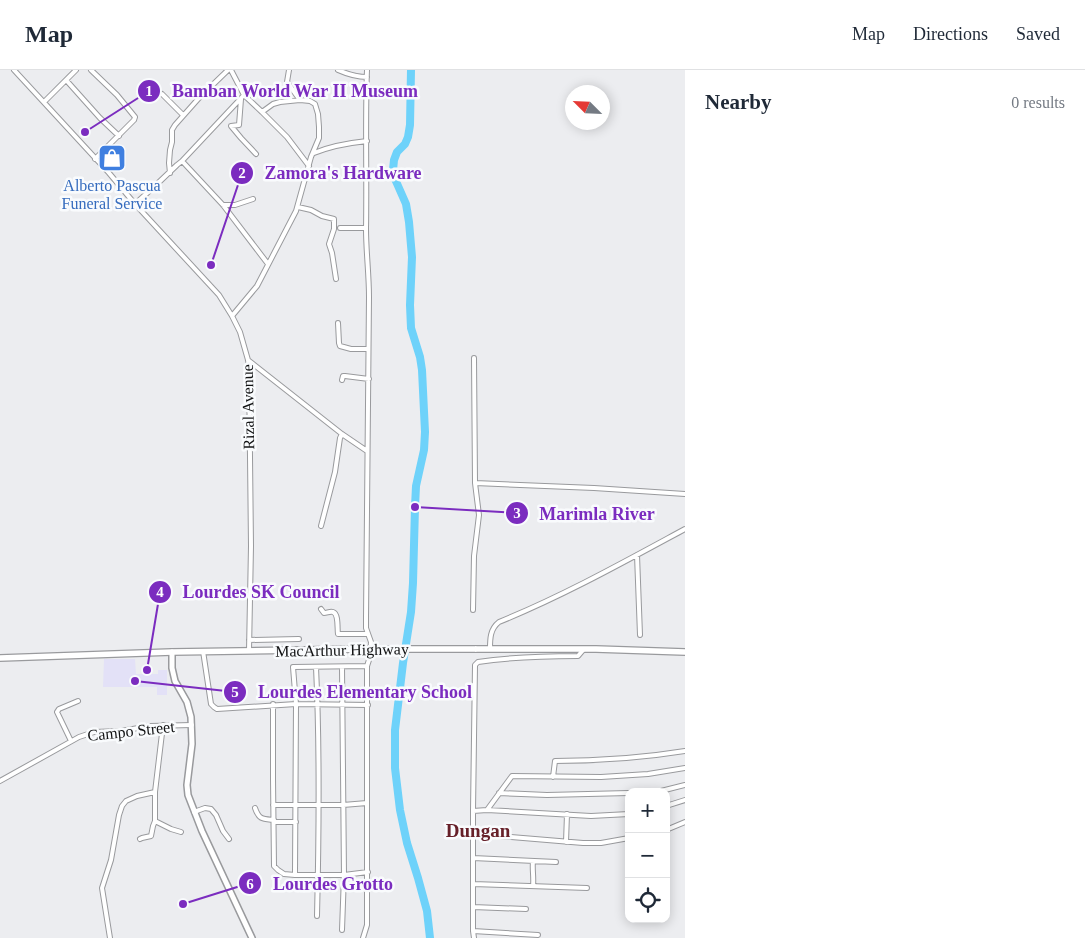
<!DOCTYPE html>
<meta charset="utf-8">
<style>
:root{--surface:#fff;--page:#f6f6f7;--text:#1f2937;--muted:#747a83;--line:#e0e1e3}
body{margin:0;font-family:"Times New Roman",serif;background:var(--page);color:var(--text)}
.controls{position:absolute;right:15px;bottom:15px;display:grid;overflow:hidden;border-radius:10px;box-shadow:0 2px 12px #0003}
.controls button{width:45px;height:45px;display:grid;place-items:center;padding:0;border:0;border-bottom:1px solid var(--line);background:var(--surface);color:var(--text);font:25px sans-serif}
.compass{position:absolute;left:565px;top:15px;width:45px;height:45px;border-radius:50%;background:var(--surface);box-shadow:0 2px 12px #0003;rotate:294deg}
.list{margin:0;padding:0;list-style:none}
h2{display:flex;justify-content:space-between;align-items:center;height:65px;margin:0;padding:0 20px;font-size:21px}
h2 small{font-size:16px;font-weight:400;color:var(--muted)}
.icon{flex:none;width:28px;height:28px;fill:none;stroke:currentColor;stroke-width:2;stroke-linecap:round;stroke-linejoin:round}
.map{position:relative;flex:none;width:685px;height:868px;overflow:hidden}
header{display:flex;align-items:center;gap:30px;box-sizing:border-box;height:70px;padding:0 25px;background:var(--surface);border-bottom:1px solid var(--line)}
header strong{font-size:24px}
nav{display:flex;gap:28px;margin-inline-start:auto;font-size:18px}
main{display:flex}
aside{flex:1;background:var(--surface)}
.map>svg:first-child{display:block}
.education{fill:#e3e1f7}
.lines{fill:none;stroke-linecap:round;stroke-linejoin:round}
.river{stroke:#6ed2fa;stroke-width:8}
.minor-casing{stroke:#999a9d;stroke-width:6}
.major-casing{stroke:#999a9d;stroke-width:8}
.highway-casing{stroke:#999a9d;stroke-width:8}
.minor{stroke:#fff;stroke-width:4}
.major{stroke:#fff;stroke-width:5}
.highway{stroke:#fff;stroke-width:5.5}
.highway-bridge-casing{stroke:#999a9d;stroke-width:8;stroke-linecap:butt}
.highway-bridge{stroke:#fff;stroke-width:5.5}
.labels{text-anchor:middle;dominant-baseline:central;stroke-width:5;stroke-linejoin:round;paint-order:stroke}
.shop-label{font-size:16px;fill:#366cbe;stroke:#f9fbfd}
.street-label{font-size:16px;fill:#111213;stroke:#f9fbfd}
.quarter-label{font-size:19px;font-weight:bold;fill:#662029;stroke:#f9fbfd}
.leader{fill:none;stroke:#7b2cbf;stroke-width:2}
.callout-dot{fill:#7b2cbf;stroke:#f9fbfd;stroke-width:2}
.mark-label{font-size:15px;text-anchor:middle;font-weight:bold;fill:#fff}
.callout-label{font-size:18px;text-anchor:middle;font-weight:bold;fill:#7b2cbf;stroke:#f9fbfd;stroke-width:5;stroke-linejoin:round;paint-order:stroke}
</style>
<header>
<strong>Map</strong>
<nav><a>Map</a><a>Directions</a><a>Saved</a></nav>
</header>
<main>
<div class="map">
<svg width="685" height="868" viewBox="0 0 685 868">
<rect width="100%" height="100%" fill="#ecedf0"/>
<path class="education" d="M104,589H135L136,604H158V600H167V625H157V617H103Z"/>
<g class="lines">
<path class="river" d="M411,0L410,55L408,67L405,74L397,82L394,90L393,100L395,109L406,134L409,152L412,187L410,235L411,258L420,287L422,300L425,362L424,380L416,416L415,437L413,513L411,542L403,593L395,660V698L400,740L407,773L418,808L427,841L430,868"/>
<defs>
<path id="minor" d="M14,0L109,103L135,134L219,225L232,246L240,262L248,290L249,298L251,476L249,581
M91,0L117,25L135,47L134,50L95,89
M231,0L244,25L262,42L287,67L309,96
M289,0L287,12L300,30
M338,0C347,4 357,7 367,7
M66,10L100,48L119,66
M162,24L183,45
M244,25L182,91L223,135L268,194
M241,29L239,55L231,56L241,68L256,84
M44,32L76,0
M314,83C331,76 348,73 367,71
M170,103L169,93L170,80L172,72V60L175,55L199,28L228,0
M135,134L156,115L177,95L182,91
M223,135H235L253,129
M298,137L311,140L322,146L334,149V159L329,174L332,183L336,209
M340,158H366
M232,246L257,216L296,141L311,87L319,68V57L318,44L315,34L310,31L300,30L280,32L273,34L262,42
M338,253L339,273L340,276L351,279H368
M248,290L342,364L367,381
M342,310L343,306H345L369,309
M475,413L594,418L685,424
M321,456L335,402L340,368L342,364
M637,485L640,565
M321,539L324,543C327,543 330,541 333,542C339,544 337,559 338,564H368
M473,540L474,486L479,445L475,413L474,288
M249,570L299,569
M490,579C490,569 490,559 499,552C563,526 624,492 685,459
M203,581L211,634L214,637L217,639L296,634L368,635
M316,597C320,680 319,763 317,846
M342,597L344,805L342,860
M273,634V709L274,796L278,800L284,804L295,805H344L368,802
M163,655L155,722V751L171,759L181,762
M71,671L57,642L59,639L78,631
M553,707L555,691C599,691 642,688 685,681
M0,711L79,667L94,662L121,661L150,656L192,655
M657,722L685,715
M499,723L547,725L629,723
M273,735H343L367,733
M666,736L685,730
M255,738C259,750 263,749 274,750
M487,740L512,706L601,707L648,704L685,698
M473,741L487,740L591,746L629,744
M194,742L205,738L211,739L216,745L223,761L229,769
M274,752H296
M666,760L685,752
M473,764L583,773H601L629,768
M140,769L142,768L151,766L153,756L155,751
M566,772L567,744
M473,788L556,792
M533,791C532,800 534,807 533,816
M295,805L296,634L293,597L367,596
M473,814L587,818
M473,837L526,839
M473,861L538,865
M110,868L102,818L111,790L119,745L122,736L126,731L137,726L155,722
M363,868L367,855V596L370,587L371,572L366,558V548C366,441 369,334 369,227C369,204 366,181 366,159C367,106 365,53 367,0
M474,868L473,861V741L475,595L478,592C512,587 544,586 578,586L584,579"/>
<path id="major" d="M172,582V598L175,611L187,632L191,647L192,674L187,715L188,725L202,761L252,868"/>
<path id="highway" d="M475,579H596L685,582
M0,588L172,582L369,579"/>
</defs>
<use href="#minor" class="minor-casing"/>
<use href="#major" class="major-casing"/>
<use href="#highway" class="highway-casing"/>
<use href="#minor" class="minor"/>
<use href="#major" class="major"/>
<use href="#highway" class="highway"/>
<defs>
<path id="highway-bridge" d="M369,579H475"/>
</defs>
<use href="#highway-bridge" class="highway-bridge-casing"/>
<use href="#highway-bridge" class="highway-bridge"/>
</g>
<defs>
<symbol id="shop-square" viewBox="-11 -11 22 22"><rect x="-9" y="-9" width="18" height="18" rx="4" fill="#3f7fe0" stroke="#f9fbfd"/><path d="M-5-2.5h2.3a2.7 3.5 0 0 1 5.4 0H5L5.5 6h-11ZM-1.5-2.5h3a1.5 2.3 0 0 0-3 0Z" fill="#fff"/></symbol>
</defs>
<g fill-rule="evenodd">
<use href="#shop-square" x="96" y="72" width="32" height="32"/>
</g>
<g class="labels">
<g class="shop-label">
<text x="112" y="115">Alberto Pascua<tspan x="112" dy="18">Funeral Service</tspan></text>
</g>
<g class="street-label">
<text transform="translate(248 337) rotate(-91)">Rizal Avenue</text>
<text transform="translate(342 580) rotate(-1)">MacArthur Highway</text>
<text transform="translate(131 661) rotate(-6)">Campo Street</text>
</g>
<g class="quarter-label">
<text x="478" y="760">Dungan</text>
</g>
</g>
<path class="leader" d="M85 62L149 21M211 195L242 103M415 437L517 443M147 600L160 522M135 611L235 622M183 834L250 813"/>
<g class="callout-dot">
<circle cx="85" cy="62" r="5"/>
<circle cx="211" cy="195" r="5"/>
<circle cx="415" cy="437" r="5"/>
<circle cx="147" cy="600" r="5"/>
<circle cx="135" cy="611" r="5"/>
<circle cx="183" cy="834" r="5"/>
<circle cx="149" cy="21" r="12"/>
<circle cx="242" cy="103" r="12"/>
<circle cx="517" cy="443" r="12"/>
<circle cx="160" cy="522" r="12"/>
<circle cx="235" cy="622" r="12"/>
<circle cx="250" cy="813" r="12"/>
</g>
<g class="mark-label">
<text x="149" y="26">1</text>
<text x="242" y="108">2</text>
<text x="517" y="448">3</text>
<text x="160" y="527">4</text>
<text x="235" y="627">5</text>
<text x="250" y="819">6</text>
</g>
<g class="callout-label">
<text x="295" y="27">Bamban World War II Museum</text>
<text x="343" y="109">Zamora's Hardware</text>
<text x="597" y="450">Marimla River</text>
<text x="261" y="528">Lourdes SK Council</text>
<text x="365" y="628">Lourdes Elementary School</text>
<text x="333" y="820">Lourdes Grotto</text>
</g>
</svg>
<div class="controls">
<button>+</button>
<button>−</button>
<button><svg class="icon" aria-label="locate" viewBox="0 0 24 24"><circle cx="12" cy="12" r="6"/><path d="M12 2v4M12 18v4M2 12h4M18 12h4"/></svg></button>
</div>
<svg class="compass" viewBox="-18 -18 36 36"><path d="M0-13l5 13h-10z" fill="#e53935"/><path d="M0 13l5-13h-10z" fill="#747a83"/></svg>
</div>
<aside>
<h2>Nearby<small>0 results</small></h2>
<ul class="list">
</ul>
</aside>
</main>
